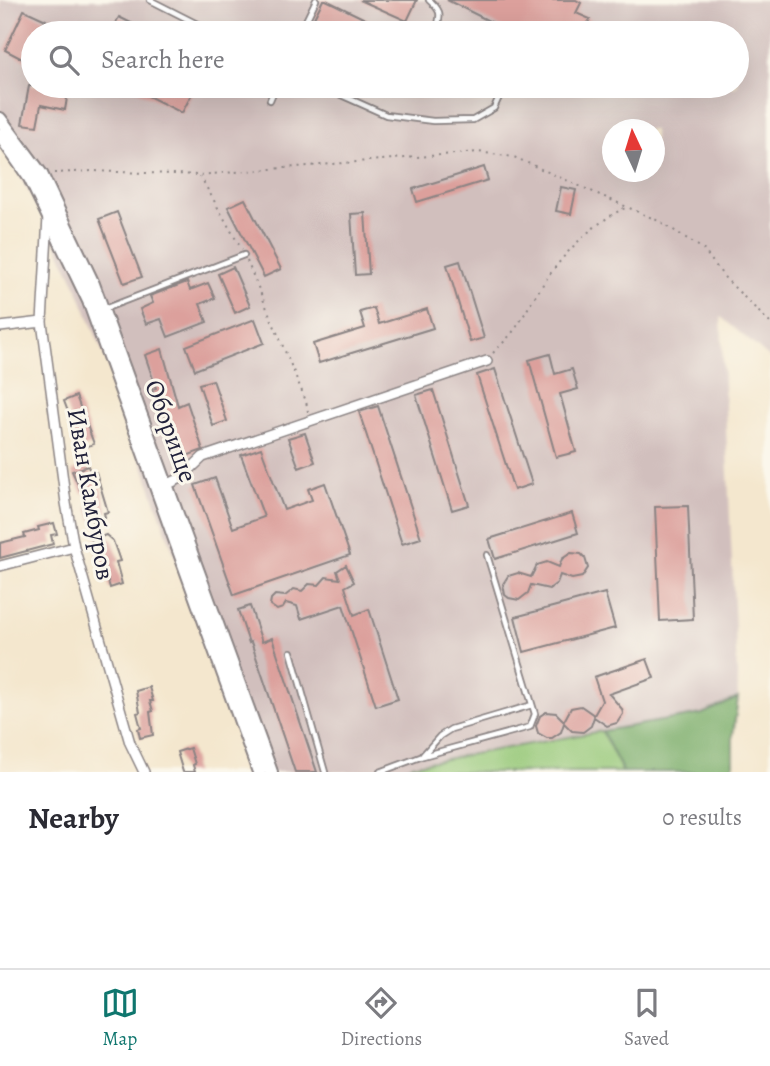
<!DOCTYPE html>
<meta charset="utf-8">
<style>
:root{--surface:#fff;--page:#f2f2f3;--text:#2b2b33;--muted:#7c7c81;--line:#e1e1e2;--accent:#0f766e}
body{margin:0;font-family:Alegreya,serif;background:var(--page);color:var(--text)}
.compass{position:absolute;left:602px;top:119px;width:63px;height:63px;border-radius:50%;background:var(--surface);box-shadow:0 7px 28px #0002;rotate:356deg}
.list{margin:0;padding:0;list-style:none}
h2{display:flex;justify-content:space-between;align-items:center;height:91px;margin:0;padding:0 28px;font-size:30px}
h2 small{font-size:23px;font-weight:400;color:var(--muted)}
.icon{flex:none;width:38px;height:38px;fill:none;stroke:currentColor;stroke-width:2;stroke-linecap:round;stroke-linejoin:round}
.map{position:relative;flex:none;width:770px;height:772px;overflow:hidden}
.search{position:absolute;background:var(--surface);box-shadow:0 7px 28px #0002;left:21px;right:21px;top:21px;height:77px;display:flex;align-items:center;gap:18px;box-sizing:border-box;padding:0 24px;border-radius:38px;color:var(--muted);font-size:26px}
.sheet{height:196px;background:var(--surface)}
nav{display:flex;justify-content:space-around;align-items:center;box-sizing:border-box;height:98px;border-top:2px solid var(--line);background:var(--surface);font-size:19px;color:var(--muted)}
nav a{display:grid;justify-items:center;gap:4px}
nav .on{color:var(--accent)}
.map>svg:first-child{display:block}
.industrial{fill:#d1bfbd;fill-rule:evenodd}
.green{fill:#96c878;stroke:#5c755a;stroke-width:2}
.forest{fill:#78ac68;stroke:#4d6752;stroke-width:2}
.building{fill:#dca09c}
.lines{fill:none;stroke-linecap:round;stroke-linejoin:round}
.service-casing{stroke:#8b8484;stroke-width:8}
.minor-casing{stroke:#8b8484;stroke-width:12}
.secondary-casing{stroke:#8b8484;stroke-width:16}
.path{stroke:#8b8484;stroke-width:2;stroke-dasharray:2 5;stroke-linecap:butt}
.service{stroke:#fff;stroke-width:4.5}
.minor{stroke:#fff;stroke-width:9}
.secondary{stroke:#fff;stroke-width:12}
.labels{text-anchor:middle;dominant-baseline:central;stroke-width:6;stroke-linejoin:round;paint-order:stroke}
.street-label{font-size:26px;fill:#22223b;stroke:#fbf7ec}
</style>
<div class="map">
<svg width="770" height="772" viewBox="0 0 770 772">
<rect width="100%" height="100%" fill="#fbf7ec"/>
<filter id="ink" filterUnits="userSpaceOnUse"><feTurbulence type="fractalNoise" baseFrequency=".0143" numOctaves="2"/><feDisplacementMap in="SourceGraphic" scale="14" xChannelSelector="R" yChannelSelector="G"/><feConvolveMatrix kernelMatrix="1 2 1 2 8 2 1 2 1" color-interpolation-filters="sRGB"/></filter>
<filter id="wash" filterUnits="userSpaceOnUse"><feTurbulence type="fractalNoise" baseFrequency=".00686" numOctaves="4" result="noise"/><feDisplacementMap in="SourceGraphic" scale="28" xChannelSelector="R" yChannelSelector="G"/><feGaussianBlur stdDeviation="1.57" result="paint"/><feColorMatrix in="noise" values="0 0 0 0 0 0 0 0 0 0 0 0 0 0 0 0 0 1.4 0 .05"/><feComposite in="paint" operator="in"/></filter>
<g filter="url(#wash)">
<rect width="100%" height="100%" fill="#f4e7ce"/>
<path class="industrial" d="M0,0H770V358L721,317L738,698L702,714L412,765L396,772H251L106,361L76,285L38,207L0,144ZM33,33H737V86H33ZM612,130H654V172H612Z"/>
<path class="green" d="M602,731L623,772H394L412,765Z"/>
<path class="forest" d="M738,698L733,735V772H623L602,731L702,714Z"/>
<g id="blocks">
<path class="building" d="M323,0H326L394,33H346L314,18Z
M360,0H417L407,21Z
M447,0H576L581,3L576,13L590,19L583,33H513Z
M24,10L46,20L40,33H33V47L26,61L5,50Z
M119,17L151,33H110Z
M29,86H69L65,110L41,105L37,126L22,124Z
M128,86H196L182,113Z
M484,167L488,180L417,202L413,189Z
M561,187L576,190L571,214L556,211Z
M245,199L281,269L264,277L228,207Z
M117,212L142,277L124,283L99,219Z
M365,213L369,274L355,275L351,214Z
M460,261L484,338L470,342L447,265Z
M233,267L250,306L235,313L218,274Z
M187,282L190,290L208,283L215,298L200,304L207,322L168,337L161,319L146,324L140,309L153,303L150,296Z
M374,308L379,324L427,309L433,328L319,363L313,344L365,328L360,312Z
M255,319L264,343L195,370L186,346Z
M162,349L178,406L187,402L203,450L181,458L160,399L155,401L152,389L156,388L145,355Z
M550,354L555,374L572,369L578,389L560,394L576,452L556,457L529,360Z
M495,369L532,484L514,490L477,375Z
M213,380L227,421L213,426L199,384Z
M433,390L469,505L452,510L416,395Z
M76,396L94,444L79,449L68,418L70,417L64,401Z
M378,406L421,538L402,544L359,412Z
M305,433L315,462L299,468L288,438Z
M261,448L284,510L312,500L308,489L325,483L350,555L234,595L195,485L215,478L233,528L264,517L241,455Z
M88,466L91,474L96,472L108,512L104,513L105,517L92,521L87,507L91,506L86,492L82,493L72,471Z
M688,506L693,619L660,621L655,507Z
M572,513L578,533L495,559L489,539Z
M54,523L57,534L51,535L53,544L0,558V543L25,537L24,534L39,530L38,527Z
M106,535L113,541L120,561L116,562L122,584L110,588L101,557L98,558L92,540Z
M571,553L581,554L585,558L588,568L582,577L572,579L560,575L557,583L549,589L531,585L528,593L519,600L509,598L505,595L503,584L508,576L518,573L531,577L537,565L547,562L559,567L562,559Z
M346,565L354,582L345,587L354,615L369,609L398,699L376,706L343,605L301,619L297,606L286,603L283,608L277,610L270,605L271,599L275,595L285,596L294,589L302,591L309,584L319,585L326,577L340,579L337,571Z
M605,593L615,628L524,652L515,617Z
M250,606L262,642L272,638L317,772H295L251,642L249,643L238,610Z
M647,659L654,678L609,694L622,709L623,714L617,723L607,726L594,717L591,726L583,732L572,731L564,723L561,732L552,738H547L538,733L536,726L540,716L546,712L556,713L564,721L571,708L581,706L594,715L602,701L594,677Z
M149,687L153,701H150L153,711L150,712L153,735L140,738L138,729L141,728L137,713L140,712L136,691Z
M190,748L195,764L193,765L195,772H183L177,752Z"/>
</g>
</g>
<g filter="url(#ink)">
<use href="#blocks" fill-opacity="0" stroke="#8b8484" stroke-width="2"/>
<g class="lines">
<defs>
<path id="service" d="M150,0L215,33
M429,0C447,16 436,16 438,33
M300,33L316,0
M321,86L386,115L433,121L473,120L494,108L504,86
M270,100L276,86
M104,309L244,255
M291,652L325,772
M423,755L440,736L451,729L532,705
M380,772L423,756L530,727L535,714L487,555"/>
<path id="minor" d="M48,217L42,322L66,503L74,547L130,743L144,772
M0,327L42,322
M162,487L181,478L203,457L487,361
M0,566L74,547"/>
<path id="secondary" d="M0,119L41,174L93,284L271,772
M0,135L30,178L89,301L259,772"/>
</defs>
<use href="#service" class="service-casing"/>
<use href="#minor" class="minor-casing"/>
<use href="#secondary" class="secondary-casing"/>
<path class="path" d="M54,173L93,171L199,175L478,152L514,157L661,222L703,249L725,278L770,323
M200,176L242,250
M247,261L306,401L308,412
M493,353C502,344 511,335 518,325C525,314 531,302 538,292C559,258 590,224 627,207"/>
<use href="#service" class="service"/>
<use href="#minor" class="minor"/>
<use href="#secondary" class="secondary"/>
</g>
</g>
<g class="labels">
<g class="street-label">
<text transform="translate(171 431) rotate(70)">Оборище</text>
<text transform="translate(91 494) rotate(80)">Иван Камбуров</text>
</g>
</g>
</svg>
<svg class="compass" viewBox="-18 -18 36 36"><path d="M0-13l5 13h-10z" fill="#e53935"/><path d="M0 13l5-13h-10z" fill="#7c7c81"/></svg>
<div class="search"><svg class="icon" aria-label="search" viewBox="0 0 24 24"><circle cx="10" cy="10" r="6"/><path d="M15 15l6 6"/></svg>Search here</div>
</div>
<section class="sheet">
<h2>Nearby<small>0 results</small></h2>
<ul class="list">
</ul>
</section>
<nav>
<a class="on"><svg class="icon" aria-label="map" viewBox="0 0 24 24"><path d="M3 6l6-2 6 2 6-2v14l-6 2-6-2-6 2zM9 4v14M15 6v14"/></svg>Map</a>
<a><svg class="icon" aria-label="directions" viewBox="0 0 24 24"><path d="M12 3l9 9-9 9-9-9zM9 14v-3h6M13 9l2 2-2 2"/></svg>Directions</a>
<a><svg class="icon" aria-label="saved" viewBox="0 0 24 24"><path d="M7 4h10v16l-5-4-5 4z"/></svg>Saved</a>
</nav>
